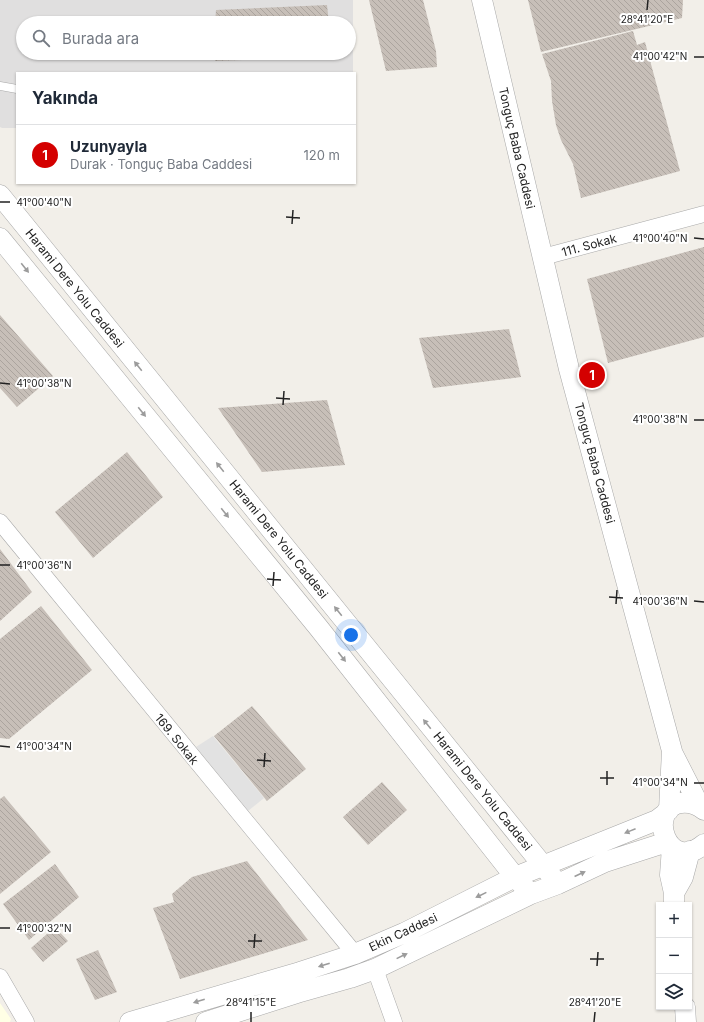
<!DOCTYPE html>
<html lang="tr">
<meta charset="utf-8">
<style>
:root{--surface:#fff;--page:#f2f2f3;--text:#1f2937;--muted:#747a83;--line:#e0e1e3;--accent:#d40000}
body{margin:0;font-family:Inter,sans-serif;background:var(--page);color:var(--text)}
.controls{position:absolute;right:12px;bottom:12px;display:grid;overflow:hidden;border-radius:0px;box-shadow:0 1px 3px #0004}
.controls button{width:36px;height:36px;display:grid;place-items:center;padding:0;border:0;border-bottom:1px solid var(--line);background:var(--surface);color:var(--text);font:20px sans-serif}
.you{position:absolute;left:351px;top:635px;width:14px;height:14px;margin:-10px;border:3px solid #fff;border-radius:50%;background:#1a73e8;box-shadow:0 0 0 6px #1a73e833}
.badge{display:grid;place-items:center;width:26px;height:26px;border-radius:50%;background:var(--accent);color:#fff;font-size:13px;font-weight:700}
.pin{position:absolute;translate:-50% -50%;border:2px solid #fff;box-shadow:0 1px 4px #0006}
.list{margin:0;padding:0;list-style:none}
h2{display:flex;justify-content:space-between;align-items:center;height:52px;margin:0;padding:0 16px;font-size:17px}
h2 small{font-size:13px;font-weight:400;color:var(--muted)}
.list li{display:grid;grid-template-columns:26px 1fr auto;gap:12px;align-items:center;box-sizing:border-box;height:60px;padding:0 16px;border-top:1px solid var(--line)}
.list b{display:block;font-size:15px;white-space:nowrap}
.list p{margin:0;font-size:13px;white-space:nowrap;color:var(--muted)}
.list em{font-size:13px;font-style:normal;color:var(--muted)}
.icon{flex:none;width:22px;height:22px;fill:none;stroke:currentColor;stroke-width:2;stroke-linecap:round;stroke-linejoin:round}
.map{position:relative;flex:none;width:704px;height:1022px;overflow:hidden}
.search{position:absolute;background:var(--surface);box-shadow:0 1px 3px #0004;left:16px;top:16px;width:340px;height:44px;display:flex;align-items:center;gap:10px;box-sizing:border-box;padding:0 14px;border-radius:22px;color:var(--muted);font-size:15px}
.panel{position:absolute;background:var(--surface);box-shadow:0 1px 3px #0004;left:16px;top:72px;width:340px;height:112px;border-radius:0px}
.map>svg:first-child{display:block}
.residential{fill:#e0dfdf;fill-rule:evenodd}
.education{fill:#ffffe5}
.parking{fill:#e2e2e2}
.building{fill:url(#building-back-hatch)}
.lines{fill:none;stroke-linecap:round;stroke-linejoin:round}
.service-casing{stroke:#a9a9a9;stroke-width:9}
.minor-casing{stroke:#a9a9a9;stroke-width:17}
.tertiary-casing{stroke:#a9a9a9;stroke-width:21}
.service{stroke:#fff;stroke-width:8}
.minor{stroke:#fff;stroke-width:16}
.tertiary{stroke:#fff;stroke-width:20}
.oneway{fill:#9c9c9c}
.ticks{fill:none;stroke:#222;stroke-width:1.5}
.labels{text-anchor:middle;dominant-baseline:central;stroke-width:4;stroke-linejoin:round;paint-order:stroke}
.street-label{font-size:12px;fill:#222;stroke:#fff}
.ticks-label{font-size:10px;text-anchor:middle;fill:#222;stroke:#fff;stroke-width:4;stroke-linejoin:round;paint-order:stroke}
</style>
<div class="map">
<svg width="704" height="1022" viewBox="0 0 704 1022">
<defs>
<pattern id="building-back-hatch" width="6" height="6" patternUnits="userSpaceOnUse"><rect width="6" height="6" fill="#c7bfb8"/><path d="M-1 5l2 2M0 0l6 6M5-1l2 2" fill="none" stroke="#aba49e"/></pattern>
</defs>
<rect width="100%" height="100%" fill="#f2efe9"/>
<path class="residential" d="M0,0H353V73H17V128H2L0,127ZM23,23H349V53H23Z"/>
<path class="education" d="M0,1003L11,1019L10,1022H0Z"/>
<path class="parking" d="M213,736L264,798L248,811L196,747Z"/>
<path class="building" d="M369,0H423L436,51L437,67L386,71Z
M528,0H683L682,18L541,52Z
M327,5L329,23H215L216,10Z
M633,31L637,45L645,42L680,171L581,198L573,164L561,140L556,125L552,101L551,81L542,54Z
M215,53H331V57L215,61Z
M704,247V337L608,363L587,279Z
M0,315L53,376L17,407L0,388Z
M509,329L521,377L433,388L419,338Z
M327,400L345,465L262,472L218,408Z
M127,452L163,497L93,558L55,512Z
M0,549L32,592L0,621Z
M41,606L92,670L9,739L0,738V639Z
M252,706L306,769L267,801L214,736Z
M382,782L407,810L368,845L343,817Z
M4,796L51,852L0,894V799Z
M247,861L308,940L180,979L153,908L174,902L172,894L192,877Z
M55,864L79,897L29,940L3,904Z
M55,927L68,941L43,962L31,948Z
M98,950L117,992L95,1000L76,959Z"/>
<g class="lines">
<defs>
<path id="service" d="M0,86L17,89"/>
<path id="minor" d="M543,257L704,214
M0,522L355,954
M375,969L394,1022
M0,977L26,1022"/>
<path id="tertiary" d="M482,0L569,369L672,751L669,810
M0,195L558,884
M0,238L318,627L515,877L531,894
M672,752L699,805
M704,810C697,804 690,802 681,803C645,809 668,875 704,844
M672,847L670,875L674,893V905
M674,893L683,877L690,851
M685,1007L686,1022
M130,1022L300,972L355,954L404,933L515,877L657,820L665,814
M206,1022L297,993L350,978L375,969L531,894L558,884L605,862L667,842"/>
</defs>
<use href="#service" class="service-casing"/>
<use href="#minor" class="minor-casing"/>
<use href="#tertiary" class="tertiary-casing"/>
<use href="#service" class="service"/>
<use href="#minor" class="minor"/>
<use href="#tertiary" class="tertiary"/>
</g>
<defs><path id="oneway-solid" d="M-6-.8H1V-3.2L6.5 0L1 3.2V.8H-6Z"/></defs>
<g class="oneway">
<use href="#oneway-solid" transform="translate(25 268) rotate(51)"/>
<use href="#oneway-solid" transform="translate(138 366) rotate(-129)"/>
<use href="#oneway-solid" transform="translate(142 412) rotate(51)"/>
<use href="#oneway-solid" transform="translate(220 467) rotate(-129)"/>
<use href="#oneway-solid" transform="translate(225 513) rotate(51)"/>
<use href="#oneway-solid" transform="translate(338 611) rotate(-129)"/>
<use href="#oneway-solid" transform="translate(342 657) rotate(52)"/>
<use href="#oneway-solid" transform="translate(427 724) rotate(-129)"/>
<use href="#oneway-solid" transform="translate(630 831) rotate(158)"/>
<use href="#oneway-solid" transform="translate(580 874) rotate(-25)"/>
<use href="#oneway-solid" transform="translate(481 895) rotate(154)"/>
<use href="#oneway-solid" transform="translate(402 956) rotate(-26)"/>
<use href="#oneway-solid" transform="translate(324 965) rotate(162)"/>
<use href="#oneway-solid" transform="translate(199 1001) rotate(163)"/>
</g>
<path class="ticks" d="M647,10L648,0M694,57H704M0,202H10M286,217L300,218M292,224L293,210M694,238L704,239M0,383L10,384M276,398L290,399M283,405L284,391M694,420H704M0,565H10M267,579L281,580M273,586L274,572M609,597L623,598M694,601L704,602M616,604L617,590M0,746L10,747M257,760L271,761M264,767L265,753M600,778H614M694,783H704M607,785V771M0,928H10M248,941H262M254,948L255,934M590,959H604M597,966L598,952M251,1022V1012M594,1022L595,1012"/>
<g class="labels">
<g class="street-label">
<text transform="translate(517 148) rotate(77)">Tonguç Baba Caddesi</text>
<text transform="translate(589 245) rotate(-15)">111. Sokak</text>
<text transform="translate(75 288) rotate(51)">Harami Dere Yolu Caddesi</text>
<text transform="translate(595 463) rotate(75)">Tonguç Baba Caddesi</text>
<text transform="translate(279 539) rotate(51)">Harami Dere Yolu Caddesi</text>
<text transform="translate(177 739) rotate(51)">169. Sokak</text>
<text transform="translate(483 791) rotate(51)">Harami Dere Yolu Caddesi</text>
<text transform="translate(403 932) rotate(-25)">Ekin Caddesi</text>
</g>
</g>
<g class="ticks-label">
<text x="647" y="23">28°41'20"E</text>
<text x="660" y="60">41°00'42"N</text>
<text x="44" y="206">41°00'40"N</text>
<text x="660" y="242">41°00'40"N</text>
<text x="44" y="387">41°00'38"N</text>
<text x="660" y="423">41°00'38"N</text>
<text x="44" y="569">41°00'36"N</text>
<text x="660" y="605">41°00'36"N</text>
<text x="44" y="750">41°00'34"N</text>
<text x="660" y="786">41°00'34"N</text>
<text x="44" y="932">41°00'32"N</text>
<text x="251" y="1006">28°41'15"E</text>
<text x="595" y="1006">28°41'20"E</text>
</g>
</svg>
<div class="controls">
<button>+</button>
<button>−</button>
<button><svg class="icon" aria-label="layers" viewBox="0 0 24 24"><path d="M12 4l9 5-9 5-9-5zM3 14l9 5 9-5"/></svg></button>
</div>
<div class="you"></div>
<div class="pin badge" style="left:592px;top:375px">1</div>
<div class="search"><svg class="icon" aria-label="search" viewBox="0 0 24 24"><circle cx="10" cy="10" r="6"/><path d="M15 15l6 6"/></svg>Burada ara</div>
<section class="panel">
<h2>Yakında<small></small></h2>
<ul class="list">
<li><span class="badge">1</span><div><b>Uzunyayla</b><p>Durak · Tonguç Baba Caddesi</p></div><em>120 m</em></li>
</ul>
</section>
</div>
